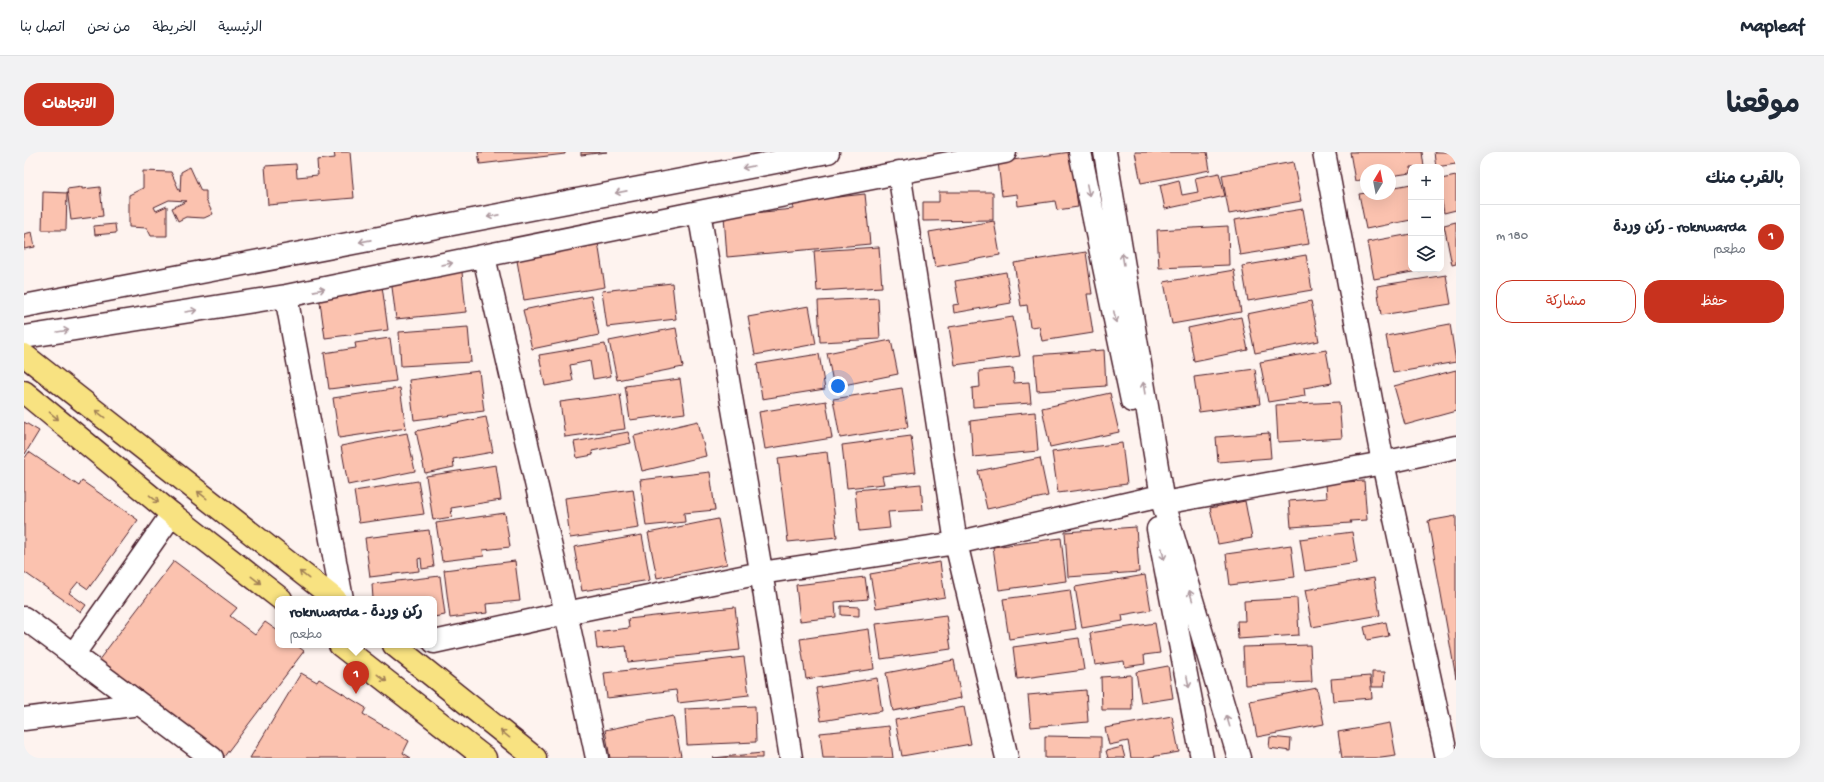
<!DOCTYPE html>
<html lang="ar">
<meta charset="utf-8">
<style>
:root{--surface:#fff;--page:#f2f2f3;--text:#1f2937;--muted:#747a83;--line:#e0e1e3;--accent:#c8321e}
body{margin:0;font-family:"Gochi Hand","Playpen Sans Arabic",sans-serif;background:var(--page);color:var(--text);direction:rtl}
.controls{position:absolute;right:12px;top:12px;display:grid;overflow:hidden;border-radius:8px;box-shadow:0 4px 16px #0002}
.controls button{width:36px;height:36px;display:grid;place-items:center;padding:0;border:0;border-bottom:1px solid var(--line);background:var(--surface);color:var(--text);font:20px sans-serif}
.compass{position:absolute;left:1336px;top:12px;width:36px;height:36px;border-radius:50%;background:var(--surface);box-shadow:0 4px 16px #0002;rotate:10deg}
.you{position:absolute;left:814px;top:234px;width:14px;height:14px;margin:-10px;border:3px solid #fff;border-radius:50%;background:#1a73e8;box-shadow:0 0 0 6px #1a73e833}
.badge{display:grid;place-items:center;width:26px;height:26px;border-radius:50%;background:var(--accent);color:#fff;font-size:13px;font-weight:700}
.pin{position:absolute;translate:-50% -33px;filter:drop-shadow(0 1px 2px #0008)}
.pin::after{content:'';position:absolute;top:21px;width:14px;height:12px;background:inherit;clip-path:polygon(0 0,100% 0,50% 100%)}
.popup{position:absolute;left:251px;top:444px;width:162px;height:52px;box-sizing:border-box;display:grid;place-content:center;border-radius:8px;background:var(--surface);filter:drop-shadow(0 1px 3px #0005);font-size:13px;white-space:nowrap;color:var(--muted)}
.popup b{font-size:15px;color:var(--text)}
.popup::after{content:'';position:absolute;left:50%;top:100%;margin-left:-8px;border:8px solid transparent;border-top-color:var(--surface)}
.list{margin:0;padding:0;list-style:none}
h2{display:flex;justify-content:space-between;align-items:center;height:52px;margin:0;padding:0 16px;font-size:17px}
h2 small{font-size:13px;font-weight:400;color:var(--muted)}
.list li{display:grid;grid-template-columns:26px 1fr auto;gap:12px;align-items:center;box-sizing:border-box;height:64px;padding:0 16px;border-top:1px solid var(--line)}
.list b{display:block;font-size:15px;white-space:nowrap}
.list p{margin:0;font-size:13px;white-space:nowrap;color:var(--muted)}
.list em{font-size:13px;font-style:normal;color:var(--muted)}
.actions{display:flex;gap:8px;padding:12px 16px}
.actions a{flex:1;padding:9px 0;border:1px solid var(--accent);border-radius:16px;text-align:center;font-size:14px;color:var(--accent)}
.actions .main{background:var(--accent);color:#fff}
.icon{flex:none;width:22px;height:22px;fill:none;stroke:currentColor;stroke-width:2;stroke-linecap:round;stroke-linejoin:round}
.map{position:relative;flex:none;width:1432px;height:606px;overflow:hidden;direction:ltr;border-radius:16px}
header{display:flex;align-items:center;gap:24px;box-sizing:border-box;height:56px;padding:0 20px;background:var(--surface);border-bottom:1px solid var(--line)}
header strong{font-size:19px}
nav{display:flex;gap:22px;margin-inline-start:auto;font-size:14px}
.intro{display:flex;align-items:center;justify-content:space-between;box-sizing:border-box;height:96px;padding:0 24px}
h1{margin:0;font-size:28px}
.button{padding:10px 18px;border-radius:16px;background:var(--accent);color:#fff;font-size:14px;font-weight:700}
main{display:flex;gap:24px;padding:0 24px}
aside{flex:1;background:var(--surface);border-radius:16px;box-shadow:0 4px 16px #0002}
.map>svg:first-child{display:block}
.building{fill:#fbc2af;stroke:#4a1f2b}
.lines{fill:none;stroke-linecap:round;stroke-linejoin:round}
.minor-casing{stroke:#4a1f2b;stroke-width:25}
.major-casing{stroke:#4a1f2b;stroke-width:25}
.minor{stroke:#fff;stroke-width:22}
.major{stroke:#f8e281;stroke-width:22}
.oneway{stroke:#ae9aa0}
.oneway2{stroke:#a18056}
</style>
<header>
<strong>Mapleaf</strong>
<nav><a>الرئيسية</a><a>الخريطة</a><a>من نحن</a><a>اتصل بنا</a></nav>
</header>
<div class="intro"><h1>موقعنا</h1><a class="button">الاتجاهات</a></div>
<main>
<aside>
<h2>بالقرب منك<small></small></h2>
<ul class="list">
<li><span class="badge">1</span><div><b>roknwarda - ركن وردة</b><p>مطعم</p></div><em>180 m</em></li>
</ul>
<div class="actions"><a class="main">حفظ</a><a>مشاركة</a></div>
</aside>
<div class="map">
<svg width="1432" height="606" viewBox="0 0 1432 606">
<rect width="100%" height="100%" fill="#fef3ef"/>
<filter id="ink" filterUnits="userSpaceOnUse"><feTurbulence type="fractalNoise" baseFrequency=".025" numOctaves="2"/><feDisplacementMap in="SourceGraphic" scale="8" xChannelSelector="R" yChannelSelector="G"/><feConvolveMatrix kernelMatrix="1 2 1 2 8 2 1 2 1" color-interpolation-filters="sRGB"/></filter>
<g filter="url(#ink)">
<path class="building" d="M310,0H326L330,46L244,53L241,14L272,12L273,25L294,23L293,8L311,6Z
M454,0H541V2L456,12Z
M557,0H583L557,3Z
M1047,0L1054,55L1033,58L1031,49L994,54L993,42L978,44L974,10Z
M1111,0H1183L1186,18L1117,31Z
M1326,0H1398L1400,15H1387V21L1366,24V18H1342V27L1331,29Z
M1410,0H1432V12L1412,15Z
M1269,10L1277,49L1205,62L1198,23Z
M166,15L177,39H182V48L189,62L180,66L162,65L154,69L148,56L163,49L145,48L130,55L132,59L143,54V84H127L123,76L105,75V43L119,36V19L147,20L156,40L157,20Z
M1195,21L1201,44L1141,57L1136,33L1155,28L1158,43L1174,40L1171,26Z
M1432,24V58L1420,61L1417,44V27Z
M1387,32V68L1342,77L1335,42L1342,41L1366,42V36Z
M58,35V37L76,35L79,64L47,68L43,37Z
M19,40L43,41L42,78H18Z
M915,40H969V68L899,69V50H915Z
M841,42L846,92L703,105L700,64L769,57L768,50Z
M1279,57L1285,92L1216,103L1210,68Z
M970,69L976,103L911,115L905,80Z
M1432,70V112L1428,113L1420,73Z
M91,72L92,81L71,83L70,74Z
M1204,74L1205,113L1135,116L1133,78Z
M8,80L11,95L0,97V82Z
M1387,82V117H1405L1350,127L1343,90Z
M574,90L581,135L500,148L492,103Z
M855,95L858,135L793,139L790,99Z
M1062,100L1068,142H1063L1069,181L1018,189L1015,174L1006,175L1003,153L997,154L990,111Z
M1282,103L1288,138L1224,149L1218,114Z
M1210,118L1217,160L1148,172L1140,130Z
M438,120L442,160L372,167L367,127Z
M982,120L987,151L930,161L929,153L935,152L931,129Z
M1422,123L1427,152L1357,163L1353,134Z
M648,131L652,167L583,175L578,139Z
M358,134L364,178L301,186L295,143Z
M567,144L575,183L508,197L499,158Z
M854,146L856,187L796,190L794,149Z
M1287,149L1295,189L1231,201L1223,162Z
M785,154L792,192L731,203L724,165Z
M989,165L996,204L931,213L925,175Z
M1217,165L1224,198L1170,209L1164,176Z
M1426,172L1432,210L1369,221L1362,184Z
M444,175L447,210L377,214L375,180Z
M652,176L659,215L593,228L585,189Z
M366,186L372,229L305,237L300,201L332,196L331,191Z
M867,188L874,222L810,235L803,201Z
M581,192L587,224L569,227L566,209L546,213L549,229L521,234L515,203Z
M1080,198L1082,234L1013,239L1010,203Z
M1302,198L1308,231L1280,236L1281,244L1244,250L1236,210Z
M795,202L801,237L738,247L733,212Z
M989,216L990,231L1005,230L1007,251L949,255L948,236L956,235L955,219Z
M1231,217L1236,252L1175,260L1170,225Z
M1432,218V259L1381,273L1370,234Z
M455,219L460,259L390,268L385,228Z
M656,227L661,261L606,268L601,234Z
M376,236L382,276L315,286L309,246Z
M878,236L884,275L816,286L809,247Z
M1086,241L1095,280L1026,295L1018,256Z
M596,242L601,277L541,285L536,250Z
M802,249L808,286L741,297L735,260Z
M1315,250L1318,286L1254,290L1252,253Z
M1011,260L1014,299L949,305L946,269L980,265V263Z
M462,265L469,300L429,307L430,315L401,321L392,279Z
M674,269L682,304L618,319L610,284Z
M0,270L15,279L1,302L0,301Z
M604,280L607,291L568,299L569,303L553,306L550,290Z
M383,281L391,319L324,333L317,294Z
M1245,281L1247,306L1194,310L1192,285Z
M887,284L892,320L858,324L860,332L823,336L818,293Z
M1098,291L1103,332L1034,341L1028,300Z
M5,300L55,334L58,329L114,368L64,437L54,430L45,441L62,453L57,460L0,420V307Z
M803,300L813,385L764,390L754,306Z
M1016,306L1024,344L963,357L954,319Z
M472,313L477,348L427,356L428,365L409,368L402,324Z
M686,320L691,358L660,361L661,370L622,374L616,328Z
M394,329L400,362L335,371L330,339Z
M1340,329L1343,368L1326,369L1327,371L1267,375L1265,349L1303,346L1302,331Z
M897,332L899,358L864,360L866,376L835,379L831,338Z
M609,337L615,376L546,386L541,346Z
M1221,349L1228,386L1194,392L1186,356Z
M481,361L486,395L459,398L460,404L418,409L412,371Z
M1432,364V526L1404,369Z
M694,367L703,412L633,426L624,381Z
M1112,375L1115,420L1044,425L1041,380Z
M405,378L410,415L398,417L397,406L394,407L395,419L346,425L341,386Z
M1328,380L1333,411L1281,419L1276,387Z
M618,383L626,428L558,439L550,395Z
M1037,386L1042,429L975,438L969,395Z
M1267,393L1271,425L1206,433L1202,402Z
M150,409L213,456L206,464L231,483L241,470L254,479V493H272L280,499L199,606H196L74,509Z
M491,409L496,449L462,452L463,461L426,466L420,418Z
M916,410L921,445L852,456L846,422Z
M1121,423L1127,458L1098,463L1099,469L1058,476L1051,435Z
M416,424L421,463L410,465V447H349L348,432Z
M841,425L844,447L811,450L812,465L776,469L772,433Z
M1350,426L1356,463L1288,475L1281,438Z
M1046,438L1052,477L985,487L979,447Z
M1273,446L1275,483L1214,487L1213,469H1221L1220,449Z
M817,454L835,455V464L817,463Z
M711,455L716,498L604,510L602,494L573,497L571,480L605,476L604,467Z
M922,463L927,497L857,507L852,472Z
M1362,470L1365,484L1343,488L1340,475Z
M1131,471L1136,501L1120,503L1121,512L1101,515L1100,509L1071,513L1066,481Z
M845,477L850,517L782,527L776,487Z
M1055,486L1060,518L993,527L989,495Z
M1286,493L1288,530L1221,533L1219,495Z
M720,505L725,543L654,551L652,538L583,546L580,521Z
M930,508L937,546L869,559L862,521Z
M1144,514L1149,546L1117,551L1112,520Z
M1348,520H1361L1360,535H1348Z
M277,521L293,530L295,527L342,556L339,562L385,589L379,601L387,606H226Z
M1107,523L1108,558H1078L1077,525Z
M1346,524L1348,546L1309,549L1307,527Z
M853,526L858,559L797,569L792,536Z
M1293,536L1300,572L1233,585L1226,549Z
M1062,538L1064,570L1007,575L1004,543Z
M731,554L732,590L663,593L661,557Z
M940,555L947,592L878,604L871,568Z
M649,564L657,604L645,606H586L581,578Z
M1148,564L1155,600L1121,606H1107L1104,589L1085,593L1081,576Z
M1366,571L1372,604L1357,606H1318L1314,580Z
M865,574L869,606H799L796,581Z
M1021,584L1077,585V606H1021Z
M1246,585L1267,587L1266,599L1245,596Z
M1098,595L1101,606H1084L1082,599Z
M738,601V606H689Z"/>
<g class="lines">
<defs>
<path id="minor" d="M1056,0L1108,249
M1081,0L1139,351L1215,606
M1300,0L1359,311L1423,606
M875,20L932,391L983,606
M675,60L735,407L767,606
M460,105L542,461L573,606
M262,144L318,447
M0,154L804,0
M0,185L262,144L675,60L981,0
M1139,351L1359,311L1432,295
M1134,377L1178,606
M0,466L116,552
M410,490L542,461L737,421L932,391L1128,346
M49,503L148,362
M0,567L116,552L188,606"/>
<path id="major" d="M0,203L311,447
M0,240L148,362L257,447
M316,493L461,606
M370,493L511,606"/>
</defs>
<use href="#minor" class="minor-casing"/>
<use href="#major" class="major-casing"/>
<use href="#minor" class="minor"/>
<use href="#major" class="major"/>
</g>
<defs><path id="oneway-shaft" d="M-6 0H5M1.5-3L5.5 0L1.5 3" fill="none" stroke-width="1.6" stroke-linecap="round" stroke-linejoin="round"/></defs>
<g class="oneway">
<use href="#oneway-shaft" transform="translate(724 15) rotate(169)"/>
<use href="#oneway-shaft" transform="translate(1064 38) rotate(78)"/>
<use href="#oneway-shaft" transform="translate(597 40) rotate(169)"/>
<use href="#oneway-shaft" transform="translate(469 64) rotate(169)"/>
<use href="#oneway-shaft" transform="translate(341 89) rotate(169)"/>
<use href="#oneway-shaft" transform="translate(1099 107) rotate(-99)"/>
<use href="#oneway-shaft" transform="translate(423 112) rotate(-11)"/>
<use href="#oneway-shaft" transform="translate(295 138) rotate(-11)"/>
<use href="#oneway-shaft" transform="translate(167 159) rotate(-9)"/>
<use href="#oneway-shaft" transform="translate(1091 165) rotate(78)"/>
<use href="#oneway-shaft" transform="translate(39 179) rotate(-9)"/>
<use href="#oneway-shaft" transform="translate(1120 236) rotate(-99)"/>
<use href="#oneway-shaft" transform="translate(1139 402) rotate(79)"/>
<use href="#oneway-shaft" transform="translate(1167 444) rotate(-107)"/>
<use href="#oneway-shaft" transform="translate(1164 530) rotate(79)"/>
<use href="#oneway-shaft" transform="translate(1204 569) rotate(-107)"/>
</g>
<g class="oneway2">
<use href="#oneway-shaft" transform="translate(76 262) rotate(-142)"/>
<use href="#oneway-shaft" transform="translate(30 264) rotate(40)"/>
<use href="#oneway-shaft" transform="translate(178 343) rotate(-142)"/>
<use href="#oneway-shaft" transform="translate(130 347) rotate(40)"/>
<use href="#oneway-shaft" transform="translate(280 423) rotate(-142)"/>
<use href="#oneway-shaft" transform="translate(232 428) rotate(38)"/>
<use href="#oneway-shaft" transform="translate(358 526) rotate(38)"/>
<use href="#oneway-shaft" transform="translate(481 582) rotate(-141)"/>
</g>
</g>
</svg>
<div class="controls">
<button>+</button>
<button>−</button>
<button><svg class="icon" aria-label="layers" viewBox="0 0 24 24"><path d="M12 4l9 5-9 5-9-5zM3 14l9 5 9-5"/></svg></button>
</div>
<svg class="compass" viewBox="-18 -18 36 36"><path d="M0-13l5 13h-10z" fill="#e53935"/><path d="M0 13l5-13h-10z" fill="#747a83"/></svg>
<div class="you"></div>
<div class="pin badge" style="left:332px;top:542px">1</div>
<div class="popup"><b>roknwarda - ركن وردة</b>مطعم</div>
</div>
</main>
